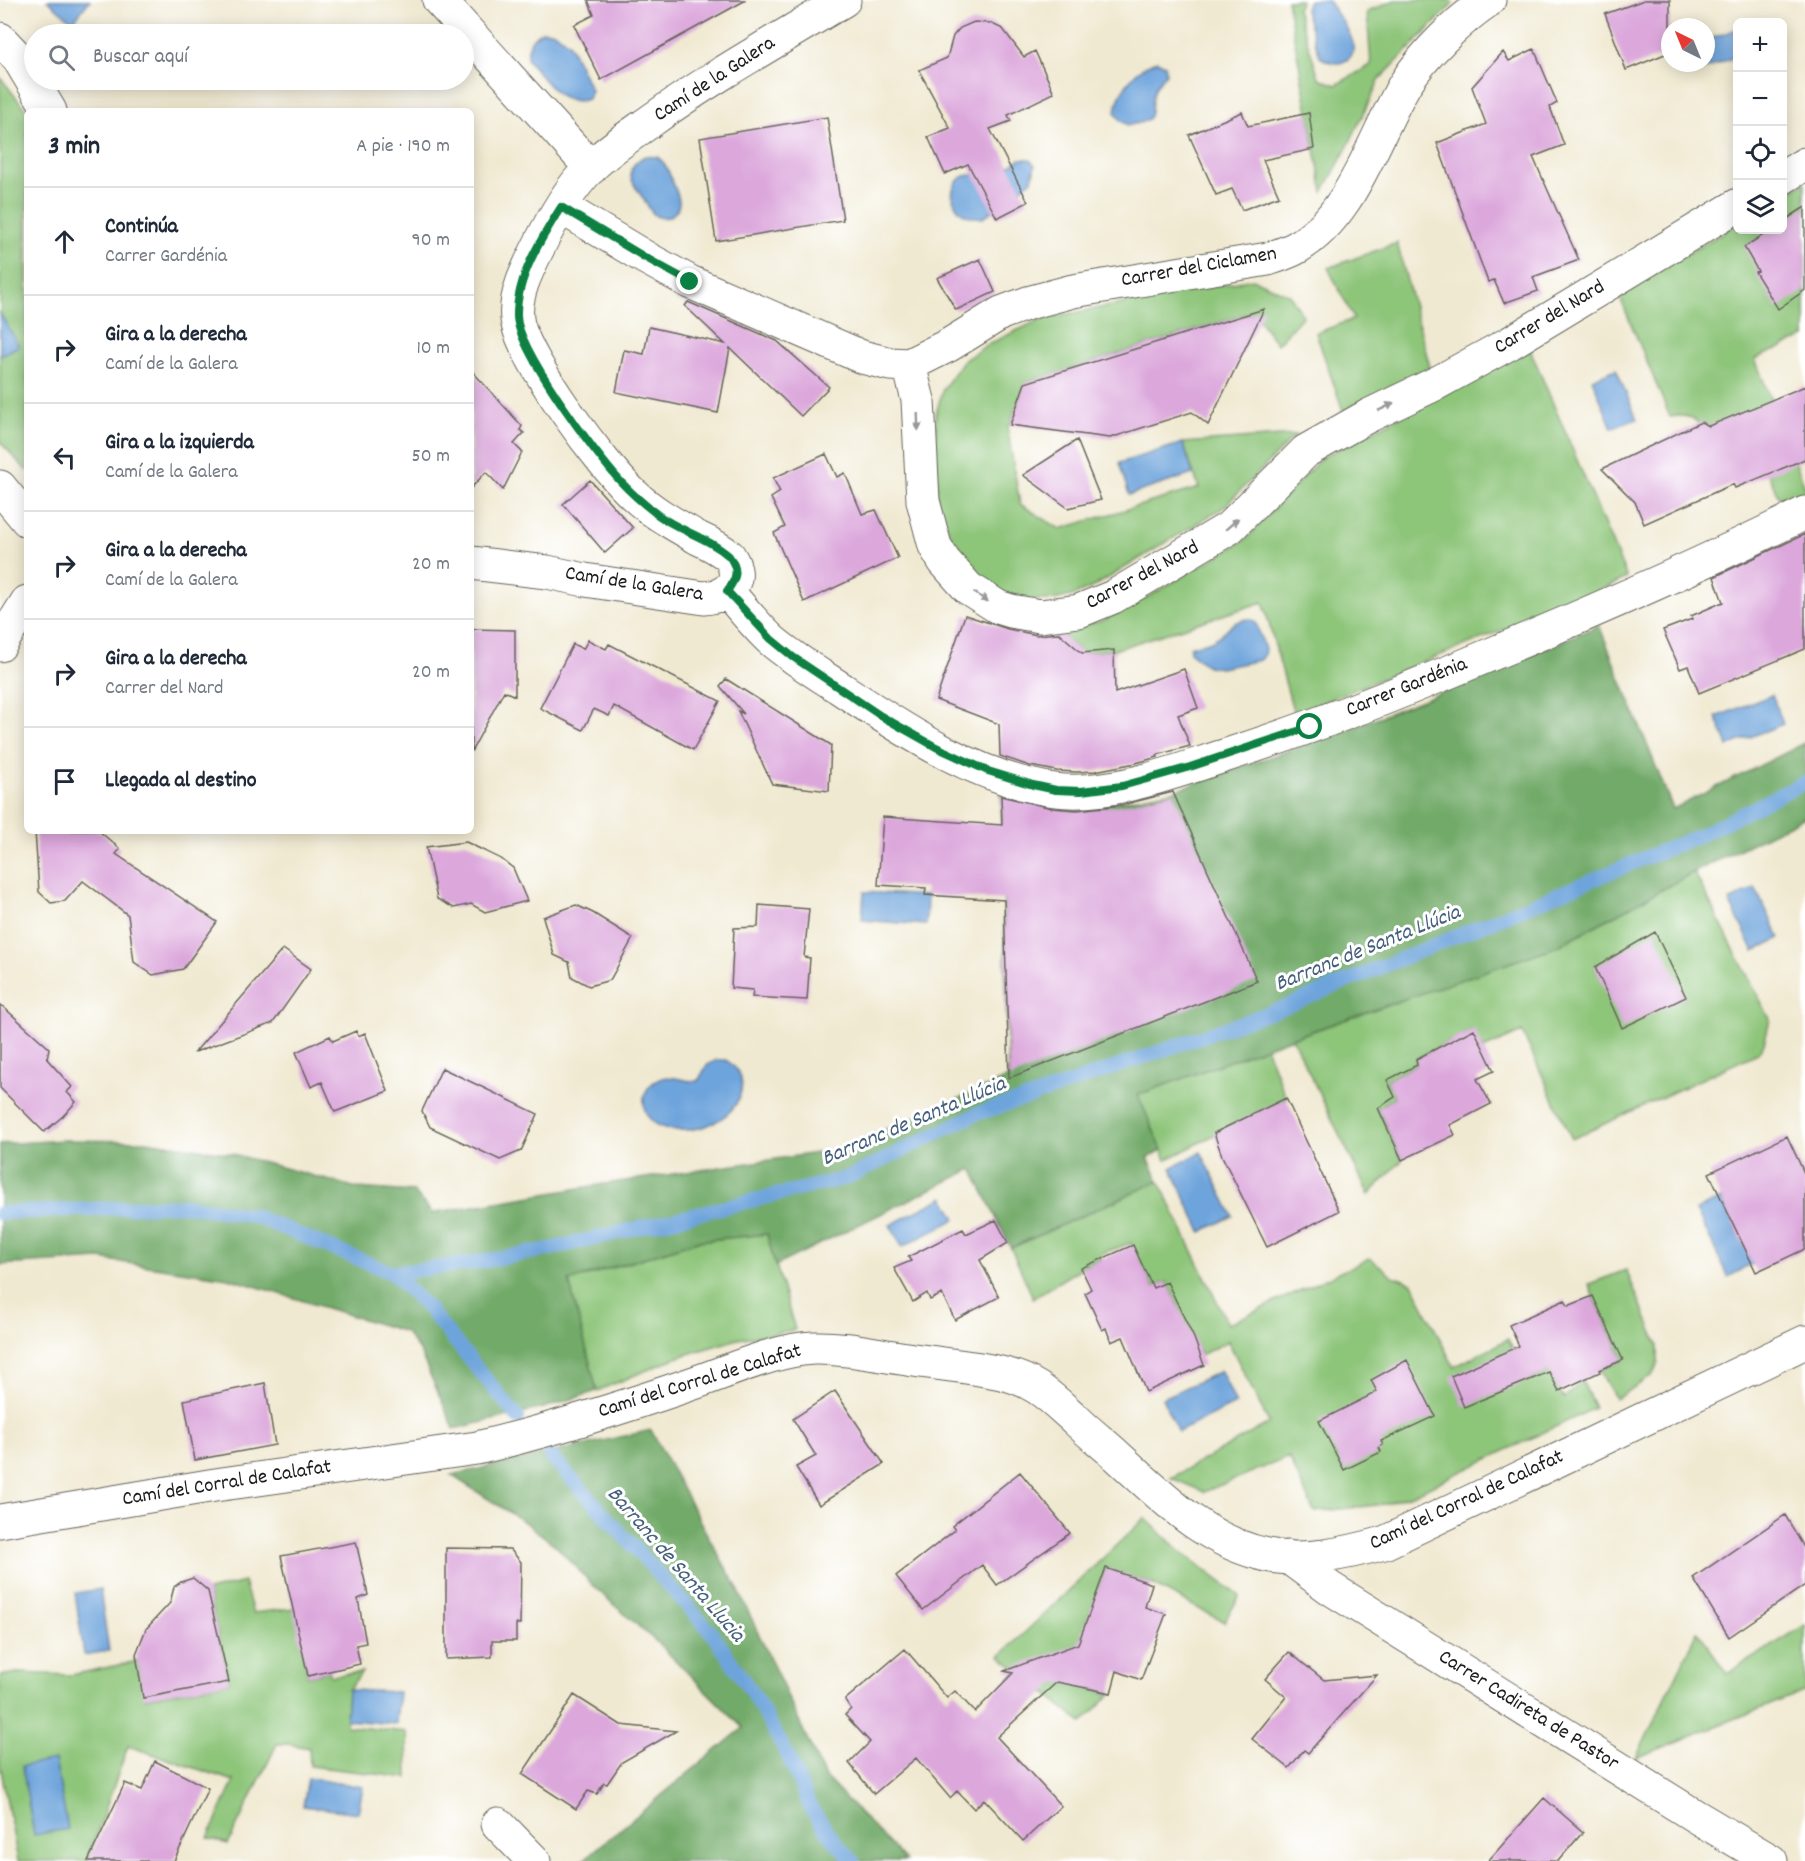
<!DOCTYPE html>
<html lang="es">
<meta charset="utf-8">
<style>
:root{--surface:#fff;--page:#f6f6f7;--text:#1f2937;--muted:#747a83;--line:#e0e1e3}
body{margin:0;font-family:Dekko,sans-serif;background:var(--page);color:var(--text)}
.controls{position:absolute;right:18px;top:18px;display:grid;overflow:hidden;border-radius:9px;box-shadow:0 3px 15px #0003}
.controls button{width:54px;height:54px;display:grid;place-items:center;padding:0;border:0;border-bottom:2px solid var(--line);background:var(--surface);color:var(--text);font:30px sans-serif}
.compass{position:absolute;left:1661px;top:18px;width:54px;height:54px;border-radius:50%;background:var(--surface);box-shadow:0 3px 15px #0003;rotate:317deg}
.stop{position:absolute;width:18px;height:18px;margin:-14px;border:4px solid #0b8043;border-radius:50%;background:#fff}
.stop.end{background:#0b8043;border-color:#fff;box-shadow:0 2px 6px #0008}
.list{margin:0;padding:0;list-style:none}
h2{display:flex;justify-content:space-between;align-items:center;height:78px;margin:0;padding:0 24px;font-size:26px}
h2 small{font-size:20px;font-weight:400;color:var(--muted)}
.list li{display:grid;grid-template-columns:39px 1fr auto;gap:18px;align-items:center;box-sizing:border-box;height:108px;padding:0 24px;border-top:2px solid var(--line)}
.list b{display:block;font-size:22px;white-space:nowrap}
.list p{margin:0;font-size:20px;white-space:nowrap;color:var(--muted)}
.list em{font-size:20px;font-style:normal;color:var(--muted)}
.icon{flex:none;width:33px;height:33px;fill:none;stroke:currentColor;stroke-width:2;stroke-linecap:round;stroke-linejoin:round}
.map{position:relative;flex:none;width:1805px;height:1861px;overflow:hidden}
.search{position:absolute;background:var(--surface);box-shadow:0 3px 15px #0003;left:24px;top:24px;width:450px;height:66px;display:flex;align-items:center;gap:15px;box-sizing:border-box;padding:0 21px;border-radius:33px;color:var(--muted);font-size:22px}
.panel{position:absolute;background:var(--surface);box-shadow:0 3px 15px #0003;left:24px;top:108px;width:450px;height:726px;border-radius:9px}
.map>svg:first-child{display:block}
.green{fill:#8dc579;stroke:#54704a;stroke-width:1.5}
.forest{fill:#72aa69;stroke:#476342;stroke-width:1.5}
.water{fill:#6ea4dc;stroke:#45607c;stroke-width:1.5}
.lines{fill:none;stroke-linecap:round;stroke-linejoin:round}
.stream{stroke:#6ea4dc;stroke-width:14}
.building{fill:#dca8dc}
.minor-casing{stroke:#66645b;stroke-width:35}
.minor{stroke:#fff;stroke-width:33}
.oneway{fill:#999}
.route{stroke:#0b8043;stroke-width:8}
.labels{text-anchor:middle;dominant-baseline:central;stroke-width:6;stroke-linejoin:round;paint-order:stroke}
.street-label{font-size:21px;fill:#1c1c1c;stroke:#fff}
.water-label{font-size:22px;font-style:italic;fill:#45607c;stroke:#fff}
</style>
<div class="map">
<svg width="1805" height="1861" viewBox="0 0 1805 1861">
<rect width="100%" height="100%" fill="#fff"/>
<filter id="ink" filterUnits="userSpaceOnUse"><feTurbulence type="fractalNoise" baseFrequency=".0167" numOctaves="2"/><feDisplacementMap in="SourceGraphic" scale="12" xChannelSelector="R" yChannelSelector="G"/><feConvolveMatrix kernelMatrix="1 2 1 2 8 2 1 2 1" color-interpolation-filters="sRGB"/></filter>
<filter id="wash" filterUnits="userSpaceOnUse"><feTurbulence type="fractalNoise" baseFrequency=".008" numOctaves="4" result="noise"/><feDisplacementMap in="SourceGraphic" scale="24" xChannelSelector="R" yChannelSelector="G"/><feGaussianBlur stdDeviation="1.35" result="paint"/><feColorMatrix in="noise" values="0 0 0 0 0 0 0 0 0 0 0 0 0 0 0 0 0 1.4 0 .05"/><feComposite in="paint" operator="in"/></filter>
<g filter="url(#wash)">
<rect width="100%" height="100%" fill="#f0e9d1"/>
<path class="green" d="M1287,0H1301L1297,9L1319,78L1336,85L1371,65L1367,12L1395,0H1451L1453,4L1380,79L1347,148L1323,192Z
M0,77L27,111V471L0,442Z
M1805,182V337L1755,359L1805,487V493L1782,504L1768,474L1713,425L1703,428C1694,417 1685,414 1670,417L1619,295L1737,224L1738,230H1782L1783,196Z
M1397,243L1430,367L1343,411L1316,333L1354,319L1328,268Z
M1253,279L1290,295L1303,316L1277,344L1253,312L1025,383L1010,425L1007,426L1020,504L1060,529L1199,488L1183,443L1296,435L1224,507L1095,586L1075,595L1054,600H1030L1009,595L989,586L970,569L956,550L937,501L936,413L943,389L963,361L987,345L1041,319Z
M1530,349L1627,578L1573,602L1294,714L1263,602L1114,650L1082,653L1055,630L1082,626L1104,620L1151,595L1245,540L1321,458Z
M1694,872L1770,1019L1764,1044L1758,1053L1572,1139L1522,1032L1483,1049L1473,1030L1416,1059L1417,1065L1387,1080L1395,1097L1378,1108L1402,1160L1369,1195L1292,1038L1558,946Z
M1266,1047L1286,1098L1166,1160L1137,1095Z
M1159,1181L1228,1324L1370,1258L1393,1276L1412,1283L1454,1367L1508,1339L1527,1381L1549,1372L1564,1398L1582,1381L1595,1408L1414,1494L1385,1504L1314,1512L1289,1457L1204,1492L1171,1478L1269,1423L1228,1341L1201,1355L1167,1282L1153,1288L1131,1243L1100,1254L1101,1259L1081,1268L1033,1298L1011,1248Z
M767,1234L795,1330L738,1339L681,1356L597,1391L568,1282L697,1241Z
M1626,1270L1658,1345V1362L1652,1376L1616,1399L1599,1370L1623,1360L1593,1296L1589,1284Z
M1145,1518L1181,1552L1240,1596L1224,1622L1152,1584L1106,1569L1077,1649L1090,1689L1111,1694L1082,1723L1000,1656Z
M244,1582L253,1613L304,1607L297,1620L308,1676L329,1671L331,1676L362,1672L348,1690L346,1726L407,1732L408,1778L310,1766L309,1748L288,1744H277L228,1844L208,1838L234,1781L128,1746L87,1861H18L0,1765V1676L17,1673L71,1675L138,1661L145,1698L229,1682L208,1591Z
M1805,1625V1691L1636,1758L1698,1631L1727,1674Z"/>
<path class="forest" d="M1599,625L1673,809L1805,743V817L1694,872L1558,946L1292,1038L1138,1095L1162,1150L1148,1158L1159,1181L1011,1248L972,1169L775,1266L767,1234L697,1241L569,1281L597,1391L547,1407L454,1429L420,1352L405,1332L228,1278L100,1259L0,1265V1144L65,1140L146,1141L233,1154L357,1188L414,1192L432,1213L604,1184L837,1150L1008,1078L1001,789L1117,802L1173,791L1338,733L1478,678Z
M651,1430L709,1538L736,1585L825,1777L906,1861H582L743,1728L662,1647L594,1587L556,1546L526,1523L451,1475Z"/>
<path class="water" d="M47,0H90L73,22Z
M1310,0H1327C1336,13 1370,51 1343,62C1335,65 1327,61 1320,57L1305,10L1307,2Z
M1737,29V56L1703,70L1701,63H1706V40Z
M542,31H552L569,43L591,90L588,99C560,109 543,77 527,59C528,45 530,38 542,31Z
M1157,61L1165,65L1166,74C1162,78 1157,84 1155,89C1146,111 1162,121 1128,125L1121,121L1115,112C1119,91 1135,67 1157,61Z
M645,156L657,157C668,164 670,177 675,188C677,193 679,197 679,202C679,213 667,221 656,216C651,213 648,206 645,201C633,184 620,170 645,156Z
M1020,159H1030L1035,165L1032,180L983,218C971,217 960,216 955,204C949,192 954,178 969,175C975,174 981,178 987,177C999,174 1010,165 1020,159Z
M0,313L19,346L0,356Z
M1616,369L1637,419L1612,428L1592,379Z
M1183,443L1193,474L1129,495L1119,463Z
M1250,619L1256,623L1265,649L1264,655L1260,660L1221,668L1207,666L1190,653V647C1197,643 1205,645 1213,640C1229,631 1228,621 1250,619Z
M1772,695L1783,724L1728,746L1716,717Z
M1755,888L1780,938L1754,951L1729,901Z
M864,892L927,896L926,925L862,920Z
M717,1060H726C739,1069 745,1079 740,1095C732,1123 688,1137 662,1127C638,1118 637,1087 662,1078C674,1074 685,1083 698,1081L707,1065Z
M1201,1152L1233,1216L1201,1232L1171,1168Z
M944,1197L956,1219L902,1247L890,1225Z
M1721,1199L1753,1264L1728,1277L1696,1210Z
M1221,1371L1236,1404L1178,1432L1162,1398Z
M100,1589L109,1651L84,1655L75,1593Z
M348,1690L399,1692L396,1724L346,1720Z
M55,1760L68,1829L34,1835L22,1766Z
M308,1778L363,1787L358,1813L303,1806Z"/>
<g class="lines">
<path class="stream" d="M0,1213L184,1205L254,1216L392,1273L474,1263L550,1249L797,1190L847,1178L976,1114L1034,1096L1285,1007L1698,836L1805,782
M392,1273L426,1306L518,1418
M550,1455L712,1633L755,1697L788,1756L811,1809L838,1845L853,1861"/>
</g>
<g id="blocks">
<path class="building" d="M588,0H746L601,80L574,25L594,15Z
M1644,0H1670V52L1626,70L1605,14Z
M974,22L990,23L1003,29L1024,57L1035,51L1054,93L1008,115L1011,121L990,129L1028,202L997,218L968,164L945,174L928,137L950,128L919,70L947,58L953,36L960,28Z
M1534,49L1557,103L1550,107L1564,145L1533,157L1579,260L1533,277L1538,291L1504,303L1494,280L1488,282L1437,143L1486,124L1472,87L1503,52L1509,61Z
M1242,112L1248,126L1309,113L1314,149L1263,160L1279,196L1242,210L1232,189L1216,195L1189,135Z
M827,117L843,220L716,241L700,138Z
M1805,207V290L1778,309L1755,272L1758,271L1744,247L1771,230H1782V222Z
M980,259L995,292L956,310L937,278Z
M688,302L777,341L829,387L801,416L730,348L718,413L616,392L624,350L644,354L649,327L725,344L685,306Z
M1264,309L1208,425L1192,412L1110,438L1010,425L1025,383Z
M471,370L522,426L520,430L524,433L514,444L522,452L503,490L486,472L471,488Z
M1805,386V459L1735,488L1733,484L1644,524L1635,502L1602,469L1701,422L1709,426Z
M1077,440L1101,500L1068,508L1023,475Z
M826,454L837,477L845,473L862,514L876,510L898,558L804,602L774,533L785,527L771,498L780,492L773,478Z
M590,480L633,528L605,553L563,504Z
M1805,534V649L1699,693L1688,666L1680,669L1663,630L1692,619L1691,616L1723,602L1714,577Z
M965,615L1008,629L1037,635L1059,633L1082,653L1114,650L1115,693L1184,669L1198,708L1178,715L1190,746L1157,755L1158,757L1136,763L1095,771L1076,772L1057,771L1030,766L1000,756L999,724L936,700Z
M471,629L515,630V696L504,691L471,752Z
M588,640L606,649L609,644L720,701L693,750L614,706L609,716L594,709L583,730L540,708L573,644L583,649Z
M726,679L831,745L829,791L772,784L738,711L744,714L720,686Z
M1173,792L1257,981L1009,1078L1004,900L925,895L926,888L878,885L883,817L1002,825L1001,796L1052,808L1077,810L1122,805Z
M35,831H99L120,849L116,854L217,922L183,969L153,975L134,962L128,915L83,881L65,901L51,903L39,892Z
M466,842L501,859L513,868L527,901L485,912L471,904L454,908L437,899L426,847Z
M576,905L593,913L633,938L610,980L589,986L572,977L569,962L554,955L543,917Z
M759,905L809,909L804,957L810,958L807,1000L752,997L753,990L731,988L734,928L758,927Z
M1655,932L1686,997L1622,1028L1595,967Z
M283,949L311,969L273,1023L195,1052Z
M0,1004L49,1048L47,1059L72,1087L67,1092L76,1102L63,1116L44,1132L0,1088Z
M1474,1029L1494,1071L1477,1079L1491,1104L1450,1125L1455,1135L1402,1160L1378,1108L1395,1097L1387,1080L1417,1065L1416,1059Z
M356,1031L358,1036L365,1033L388,1091L335,1112L322,1082L311,1087L296,1052L330,1036L333,1041Z
M442,1068L538,1114L521,1151L500,1160L430,1127L422,1111Z
M1286,1098L1339,1211L1267,1247L1222,1156L1214,1133Z
M1787,1136L1805,1175V1249L1756,1272L1709,1173Z
M996,1220L1008,1243L980,1260L999,1297L955,1320L942,1294L930,1300L927,1293L913,1302L894,1268L911,1261L908,1257L963,1229L966,1234Z
M1133,1245L1153,1288L1167,1282L1194,1338L1204,1365L1146,1392L1123,1337L1111,1342L1106,1328L1102,1330L1085,1293L1091,1289L1081,1268Z
M1593,1296L1623,1360L1599,1370L1600,1372L1559,1391L1549,1372L1464,1407L1451,1376L1519,1346L1509,1325L1565,1300L1568,1306Z
M1407,1360L1435,1416L1381,1441L1383,1445L1379,1447L1381,1452L1344,1470L1319,1421L1377,1392L1371,1380Z
M265,1383L275,1445L195,1460L184,1400Z
M835,1391L884,1464L819,1505L796,1467L816,1456L793,1419Z
M1020,1472L1070,1533L997,1585L982,1565L923,1610L896,1576L955,1530L952,1526Z
M1785,1515L1805,1549V1585L1729,1637L1693,1578Z
M356,1542L368,1595L358,1599L366,1643L356,1645L360,1664L308,1676L281,1556Z
M446,1548L510,1549L521,1562L520,1624H516V1641H492V1657L446,1659Z
M1106,1568L1152,1584L1145,1607L1166,1614L1141,1680L1117,1671L1111,1693L1057,1682L997,1737L1061,1806L1023,1841L984,1799L974,1809L957,1791L950,1798L916,1758L874,1794L849,1763L870,1742L845,1715L851,1709L845,1700L905,1649L947,1698L955,1691L975,1712L1013,1673L1004,1671L1078,1644Z
M193,1578L208,1591L229,1682L143,1698L136,1654L146,1629L170,1603L174,1587L181,1582Z
M1289,1652L1324,1680L1377,1675L1308,1753L1304,1750L1289,1768L1252,1739L1286,1697L1265,1679Z
M574,1695L621,1725L676,1731L622,1762L607,1784L604,1783L597,1794L588,1791L576,1809L522,1774Z
M155,1761L208,1788L174,1861H88L125,1783L142,1790Z
M1544,1798L1583,1832L1558,1861H1488Z"/>
</g>
</g>
<g filter="url(#ink)">
<use href="#blocks" fill-opacity="0" stroke="#66645b" stroke-width="1.5"/>
<g class="lines">
<defs>
<path id="minor" d="M439,0L591,168
M0,39L19,59L50,111
M1782,178L1805,164
M561,207L646,258L690,282L862,357L890,364L909,365L949,345L1001,313L1028,303L1073,291L1268,259C1277,256 1286,253 1294,249C1352,218 1373,138 1405,84C1424,54 1459,20 1489,0
M909,365L918,400L923,501L935,546L944,561L968,588L998,607L1011,611L1040,616L1079,611L1113,597L1229,528L1306,451L1368,416L1437,383L1510,343L1738,205
M0,487L27,520
M471,563L547,572L585,580L704,598C729,596 745,580 729,556C720,549 709,543 698,538C676,525 653,513 634,495C604,468 522,358 517,319C514,296 527,270 537,250C551,221 568,190 591,167C609,149 631,135 652,120C713,76 780,39 844,0
M727,591C741,607 755,625 771,640C792,658 817,673 840,688C905,731 976,779 1055,790C1110,797 1173,772 1224,756C1318,726 1409,689 1499,651C1602,608 1705,563 1805,513
M0,645L27,602
M0,1521L215,1485L477,1448C549,1431 621,1408 691,1384C727,1372 777,1349 814,1348C845,1347 877,1355 907,1359C938,1364 970,1366 1001,1373C1036,1381 1050,1397 1075,1419C1088,1432 1103,1443 1116,1455C1161,1496 1205,1542 1267,1555C1304,1563 1348,1553 1384,1543L1805,1342
M1288,1557L1330,1588L1695,1816L1771,1861
M498,1824L534,1861"/>
</defs>
<use href="#minor" class="minor-casing"/>
<use href="#minor" class="minor"/>
</g>
<defs><path id="oneway-solid" d="M-6-.8H1V-3.2L6.5 0L1 3.2V.8H-6Z" transform="scale(1.5)"/></defs>
<g class="oneway">
<use href="#oneway-solid" transform="translate(1386 407) rotate(-26)"/>
<use href="#oneway-solid" transform="translate(918 422) rotate(88)"/>
<use href="#oneway-solid" transform="translate(1232 524) rotate(-41)"/>
<use href="#oneway-solid" transform="translate(981 597) rotate(33)"/>
</g>
</g>
<g class="lines" filter="url(#ink)">
<path class="route" d="M690,282L646,258L561,207C541,239 516,278 517,316C517,349 596,455 621,482C632,494 645,505 658,515C680,531 709,538 729,556C739,570 737,578 727,591L771,639L793,657L881,716L936,747L988,771L1033,785L1056,790L1081,791L1122,786L1190,767L1310,727"/>
</g>
<g class="labels">
<g class="street-label">
<text transform="translate(715 80) rotate(-33)">Camí de la Galera</text>
<text transform="translate(1199 268) rotate(-10)">Carrer del Ciclamen</text>
<text transform="translate(1550 318) rotate(-31)">Carrer del Nard</text>
<text transform="translate(1143 576) rotate(-28)">Carrer del Nard</text>
<text transform="translate(634 585) rotate(9)">Camí de la Galera</text>
<text transform="translate(1407 688) rotate(-22)">Carrer Gardénia</text>
<text transform="translate(700 1382) rotate(-17)">Camí del Corral de Calafat</text>
<text transform="translate(227 1484) rotate(-9)">Camí del Corral de Calafat</text>
<text transform="translate(1467 1501) rotate(-25)">Camí del Corral de Calafat</text>
<text transform="translate(1528 1711) rotate(32)">Carrer Cadireta de Pastor</text>
</g>
<g class="water-label">
<text transform="translate(1368 949) rotate(-22)">Barranc de Santa Llúcia</text>
<text transform="translate(914 1122) rotate(-23)">Barranc de Santa Llúcia</text>
<text transform="translate(675 1565) rotate(49)">Barranc de Santa Llucia</text>
</g>
</g>
</svg>
<div class="controls">
<button>+</button>
<button>−</button>
<button><svg class="icon" aria-label="locate" viewBox="0 0 24 24"><circle cx="12" cy="12" r="6"/><path d="M12 2v4M12 18v4M2 12h4M18 12h4"/></svg></button>
<button><svg class="icon" aria-label="layers" viewBox="0 0 24 24"><path d="M12 4l9 5-9 5-9-5zM3 14l9 5 9-5"/></svg></button>
</div>
<svg class="compass" viewBox="-18 -18 36 36"><path d="M0-13l5 13h-10z" fill="#e53935"/><path d="M0 13l5-13h-10z" fill="#747a83"/></svg>
<div class="stop" style="left:1310px;top:727px"></div>
<div class="stop end" style="left:690px;top:282px"></div>
<div class="search"><svg class="icon" aria-label="search" viewBox="0 0 24 24"><circle cx="10" cy="10" r="6"/><path d="M15 15l6 6"/></svg>Buscar aquí</div>
<section class="panel">
<h2>3 min<small>A pie · 190 m</small></h2>
<ul class="list">
<li><svg class="icon" aria-label="ahead" viewBox="0 0 24 24"><path d="M12 20V5M6 11l6-6 6 6"/></svg><div><b>Continúa</b><p>Carrer Gardénia</p></div><em>90 m</em></li>
<li><svg class="icon" aria-label="right" viewBox="0 0 24 24"><path d="M7 20v-9h11M14 6l5 5-5 5"/></svg><div><b>Gira a la derecha</b><p>Camí de la Galera</p></div><em>10 m</em></li>
<li><svg class="icon" aria-label="left" viewBox="0 0 24 24"><path d="M17 20v-9H6M10 6l-5 5 5 5"/></svg><div><b>Gira a la izquierda</b><p>Camí de la Galera</p></div><em>50 m</em></li>
<li><svg class="icon" aria-label="right" viewBox="0 0 24 24"><path d="M7 20v-9h11M14 6l5 5-5 5"/></svg><div><b>Gira a la derecha</b><p>Camí de la Galera</p></div><em>20 m</em></li>
<li><svg class="icon" aria-label="right" viewBox="0 0 24 24"><path d="M7 20v-9h11M14 6l5 5-5 5"/></svg><div><b>Gira a la derecha</b><p>Carrer del Nard</p></div><em>20 m</em></li>
<li><svg class="icon" aria-label="arrive" viewBox="0 0 24 24"><path d="M6 21V4h12l-3 4 3 4H6"/></svg><div><b>Llegada al destino</b></div></li>
</ul>
</section>
</div>
